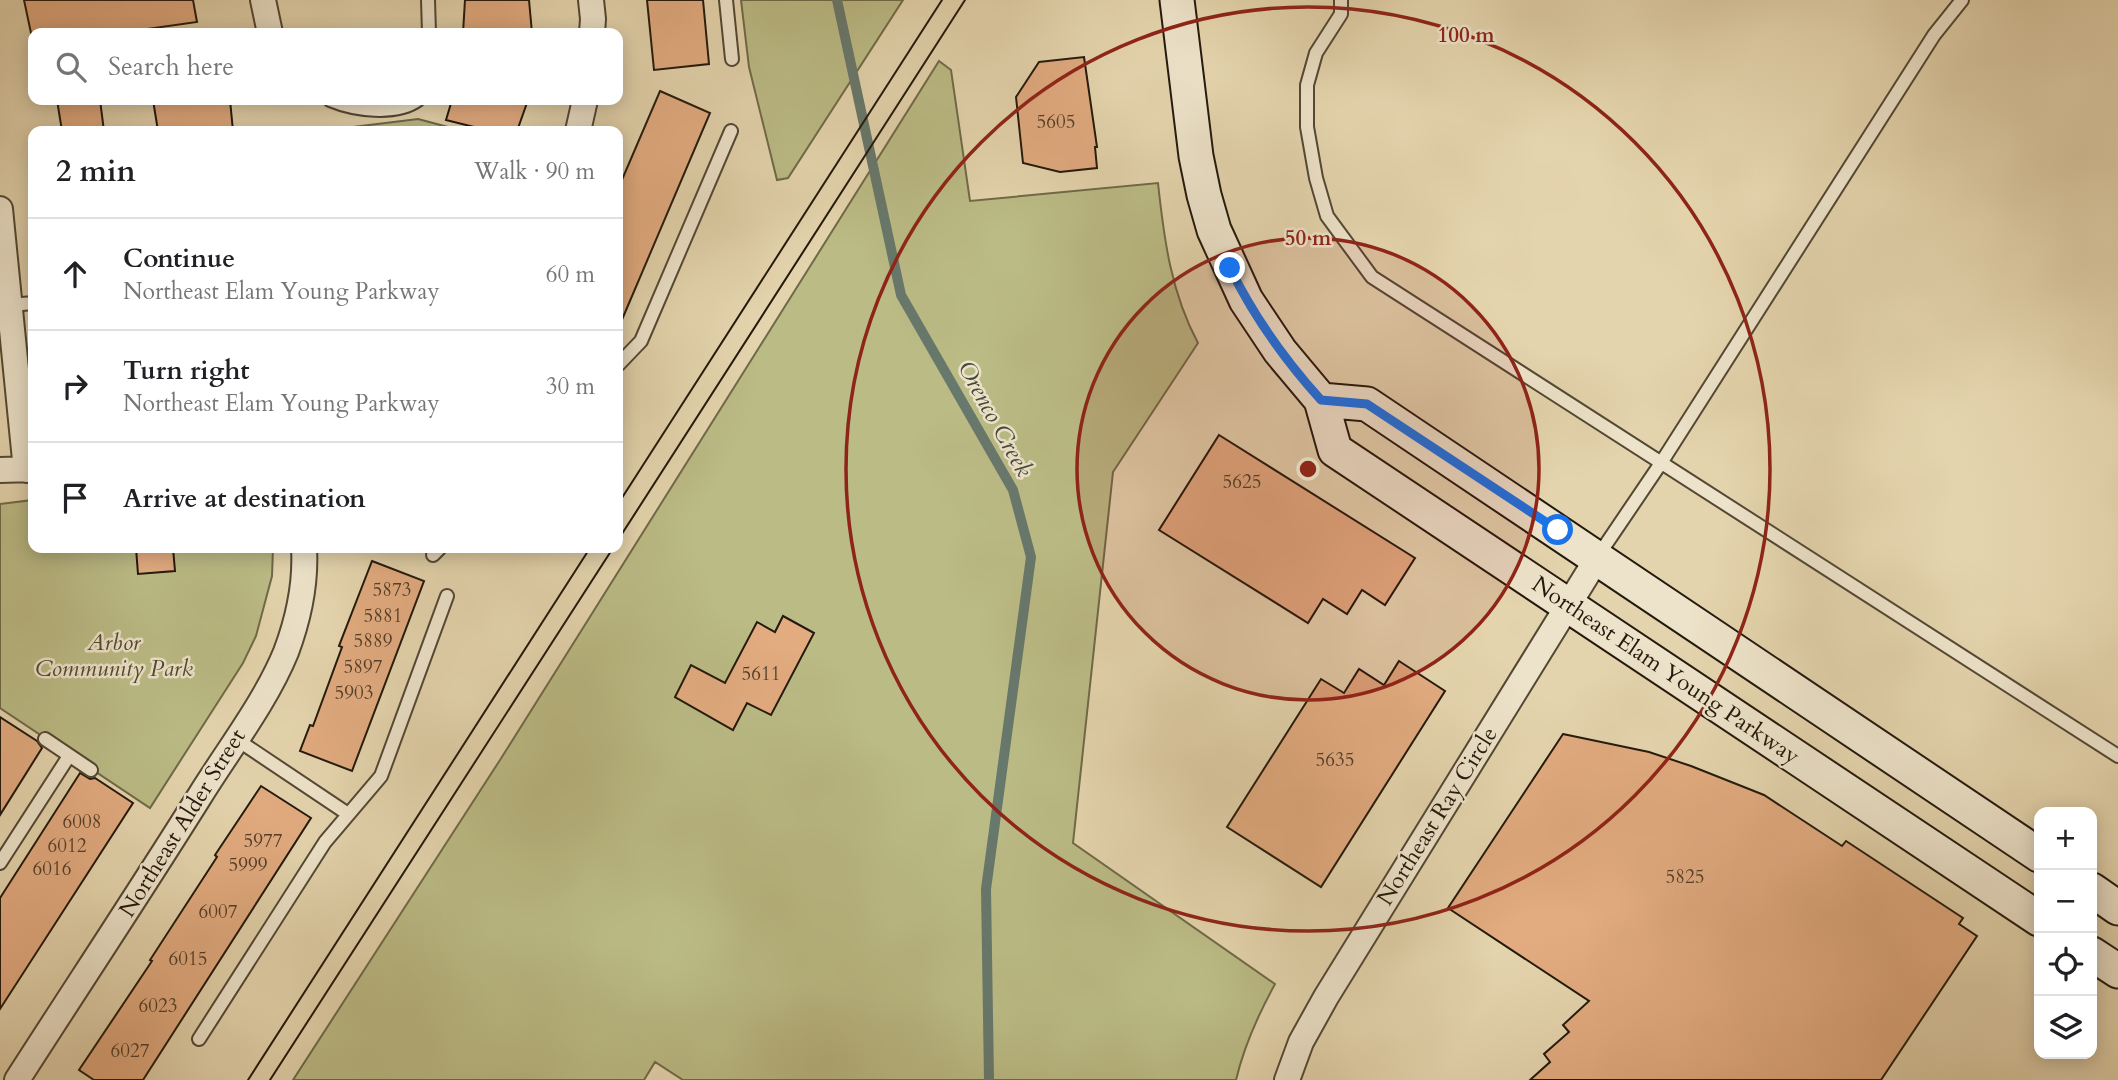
<!DOCTYPE html>
<meta charset="utf-8">
<style>
:root{--surface:#fff;--page:#f6f6f6;--text:#202124;--muted:#757577;--line:#e0e0e0}
body{margin:0;font-family:Cardo,serif;background:var(--page);color:var(--text)}
.controls{position:absolute;right:21px;bottom:21px;display:grid;overflow:hidden;border-radius:14px;box-shadow:0 4px 18px #0003}
.controls button{width:63px;height:63px;display:grid;place-items:center;padding:0;border:0;border-bottom:2px solid var(--line);background:var(--surface);color:var(--text);font:35px sans-serif}
.stop{position:absolute;width:21px;height:21px;margin:-16px;border:5px solid #1a73e8;border-radius:50%;background:#fff}
.stop.end{background:#1a73e8;border-color:#fff;box-shadow:0 2px 7px #0008}
.list{margin:0;padding:0;list-style:none}
h2{display:flex;justify-content:space-between;align-items:center;height:91px;margin:0;padding:0 28px;font-size:30px}
h2 small{font-size:23px;font-weight:400;color:var(--muted)}
.list li{display:grid;grid-template-columns:46px 1fr auto;gap:21px;align-items:center;box-sizing:border-box;height:112px;padding:0 28px;border-top:2px solid var(--line)}
.list b{display:block;font-size:26px;white-space:nowrap}
.list p{margin:0;font-size:23px;white-space:nowrap;color:var(--muted)}
.list em{font-size:23px;font-style:normal;color:var(--muted)}
.icon{flex:none;width:38px;height:38px;fill:none;stroke:currentColor;stroke-width:2;stroke-linecap:round;stroke-linejoin:round}
.map{position:relative;flex:none;width:2118px;height:1080px;overflow:hidden}
.search{position:absolute;background:var(--surface);box-shadow:0 4px 18px #0003;left:28px;top:28px;width:595px;height:77px;display:flex;align-items:center;gap:18px;box-sizing:border-box;padding:0 24px;border-radius:14px;color:var(--muted);font-size:26px}
.panel{position:absolute;background:var(--surface);box-shadow:0 4px 18px #0003;left:28px;top:126px;width:595px;height:427px;border-radius:14px}
.map>svg:first-child{display:block}
.green{fill:#bbbb85;stroke:#6f6a48;stroke-width:2}
.lines{fill:none;stroke-linecap:round;stroke-linejoin:round}
.stream{stroke:#67786c;stroke-width:10}
.building{fill:#e2ab80;stroke:#23190c;stroke-width:2}
.lane-casing{stroke:#534834;stroke-width:16}
.street-casing{stroke:#534834;stroke-width:28}
.secondary-casing{stroke:#23190c;stroke-width:37}
.lane{stroke:#ede3ca;stroke-width:12}
.street{stroke:#ede3ca;stroke-width:24}
.secondary{stroke:#ede3ca;stroke-width:33}
.tram{stroke:#23190c;stroke-width:2}
.route{stroke:#1a73e8;stroke-width:9}
.ring{fill:none;stroke:#8f2418;stroke-width:3.5}
.labels{text-anchor:middle;dominant-baseline:central;stroke-width:5;stroke-linejoin:round;paint-order:stroke}
.number-label{font-size:19px;fill:#533e29}
.park-label{font-size:23px;font-style:italic;fill:#514a30;stroke:#ede3ca}
.street-label{font-size:23px;fill:#23190c;stroke:#ede3ca}
.water-label{font-size:24px;font-style:italic;fill:#45493c;stroke:#ede3ca}
.centre{fill:#8f2418;stroke:#ede3ca;stroke-width:3.5}
.ring-label{font-size:21px;text-anchor:middle;font-weight:bold;fill:#8f2418;stroke:#ede3ca;stroke-width:5;stroke-linejoin:round;paint-order:stroke}
</style>
<div class="map">
<svg width="2118" height="1080" viewBox="0 0 2118 1080">
<rect width="100%" height="100%" fill="#e4d4ad"/>
<filter id="stains"><feTurbulence type="fractalNoise" baseFrequency=".00286" numOctaves="4"/><feColorMatrix values="0 0 0 0 .2 0 0 0 0 .09 0 0 0 0 .02 0 0 0 .5 -.17"/></filter>
<radialGradient id="worn" r=".72"><stop offset=".6" stop-color="#630" stop-opacity="0"/><stop offset="1" stop-color="#630" stop-opacity=".3"/></radialGradient>
<path class="green" d="M741,0H903L788,178L777,180L749,67Z
M939,61L951,70L970,201L1158,183C1164,239 1171,293 1198,343L1113,472L1073,843L1275,984C1258,1015 1244,1046 1236,1080H683L655,1062L644,1080H293L500,760Z
M418,119L463,131H348L353,127Z
M33,500V548H273L272,576L256,636L243,663L150,808L0,708V504Z"/>
<g class="lines">
<path class="stream" d="M837,0L901,295L1013,490L1031,557L986,889L989,1080"/>
</g>
<path class="building" d="M24,0H193L197,22L119,33H31Z
M465,0H529L532,33H463Z
M647,0H703L709,64L654,70Z
M1084,57L1097,147H1095L1097,168L1060,172L1023,163L1016,97L1039,62Z
M660,91L710,113L618,329V189Z
M57,100H100L104,131H62Z
M153,100H230L233,131H158Z
M452,100H528L517,131H490L446,120Z
M1219,435L1415,558L1385,605L1362,590L1347,614L1323,599L1308,623L1159,530Z
M136,548H173L175,571L138,574Z
M372,561L424,581L352,771L300,751L310,725L313,726L342,647L339,646Z
M783,616L814,633L771,715L747,703L733,730L675,697L691,665L725,683L757,622L775,632Z
M1399,661L1445,691L1321,887L1227,827L1321,679L1344,693L1359,669L1384,685Z
M0,717L37,741L42,748L0,815Z
M1563,734L1649,752L1691,766L1764,795L1842,846L1846,841L1963,918L1959,924L1977,936L1881,1080H1530L1550,1062L1544,1054L1569,1032L1563,1025L1589,1001L1448,908Z
M80,773L90,779L95,778L133,803L0,1009V898Z
M261,786L311,818L143,1080H94L79,1070L152,961L150,960L217,857L215,855Z"/>
<g class="lines">
<defs>
<path id="lane" d="M428,0L429,33
M726,0L732,59
M1341,0V14L1316,53L1307,85V127L1316,178L1327,216L1372,277L2118,756
M330,100C354,110 396,116 418,100
M11,305L33,303
M618,365L641,341L731,131
M433,555L440,548
M1598,556L1661,463L1934,35L1962,0
M45,739L91,770
M236,739L348,814
M0,863L69,756
M199,1039L325,842L381,776L447,596"/>
<path id="street" d="M263,0L270,33
M591,0L593,19L592,33
M578,131L585,100
M0,209L26,470
M0,470L33,469
M17,1080C78,985 141,890 201,794C229,749 266,701 286,652C298,620 306,582 304,548
M1287,1080L1301,1042L1326,997L1598,557"/>
<path id="secondary" d="M1177,0L1196,156L1204,195L1214,230L1246,300L1280,351L1321,400L1335,450L2039,919
M1321,400L1367,404L2039,855
M2092,890L2118,908
M2092,954L2118,971"/>
</defs>
<use href="#lane" class="lane-casing"/>
<use href="#street" class="street-casing"/>
<use href="#secondary" class="secondary-casing"/>
<use href="#lane" class="lane"/>
<use href="#street" class="street"/>
<use href="#secondary" class="secondary"/>
<path class="tram" d="M618,504L942,0
M618,540L965,0
M248,1080L590,548
M270,1080L613,548"/>
</g>
<g class="lines">
<path class="route" d="M1230,268C1254,317 1284,359 1321,400L1367,404L1558,530"/>
</g>
<circle cx="1308" cy="469" r="231" fill="#8f2418" fill-opacity=".12"/>
<g class="ring">
<circle cx="1308" cy="469" r="231"/>
<circle cx="1308" cy="469" r="462"/>
</g>
<g class="labels">
<g class="number-label">
<text x="1056" y="122">5605</text>
<text x="1242" y="482">5625</text>
<text x="392" y="590">5873</text>
<text x="383" y="616">5881</text>
<text x="373" y="641">5889</text>
<text x="363" y="667">5897</text>
<text x="761" y="674">5611</text>
<text x="354" y="693">5903</text>
<text x="1335" y="760">5635</text>
<text x="82" y="822">6008</text>
<text x="263" y="841">5977</text>
<text x="67" y="846">6012</text>
<text x="248" y="865">5999</text>
<text x="52" y="869">6016</text>
<text x="1685" y="877">5825</text>
<text x="218" y="912">6007</text>
<text x="188" y="959">6015</text>
<text x="158" y="1006">6023</text>
<text x="130" y="1051">6027</text>
</g>
<g class="park-label">
<text x="114" y="642">Arbor<tspan x="114" dy="26">Community Park</tspan></text>
</g>
<g class="street-label">
<text transform="translate(1666 670) rotate(34)">Northeast Elam Young Parkway</text>
<text transform="translate(1437 816) rotate(-58)">Northeast Ray Circle</text>
<text transform="translate(182 823) rotate(-58)">Northeast Alder Street</text>
</g>
<g class="water-label">
<text transform="translate(995 419) rotate(61)">Orenco Creek</text>
</g>
</g>
<circle cx="1308" cy="469" r="10" class="centre"/>
<g class="ring-label">
<text x="1466" y="42">100 m</text>
<text x="1308" y="245">50 m</text>
</g>
<rect width="100%" height="100%" filter="url(#stains)"/>
<rect width="100%" height="100%" fill="url(#worn)"/>
</svg>
<div class="controls">
<button>+</button>
<button>−</button>
<button><svg class="icon" aria-label="locate" viewBox="0 0 24 24"><circle cx="12" cy="12" r="6"/><path d="M12 2v4M12 18v4M2 12h4M18 12h4"/></svg></button>
<button><svg class="icon" aria-label="layers" viewBox="0 0 24 24"><path d="M12 4l9 5-9 5-9-5zM3 14l9 5 9-5"/></svg></button>
</div>
<div class="stop" style="left:1558px;top:530px"></div>
<div class="stop end" style="left:1230px;top:268px"></div>
<div class="search"><svg class="icon" aria-label="search" viewBox="0 0 24 24"><circle cx="10" cy="10" r="6"/><path d="M15 15l6 6"/></svg>Search here</div>
<section class="panel">
<h2>2 min<small>Walk · 90 m</small></h2>
<ul class="list">
<li><svg class="icon" aria-label="ahead" viewBox="0 0 24 24"><path d="M12 20V5M6 11l6-6 6 6"/></svg><div><b>Continue</b><p>Northeast Elam Young Parkway</p></div><em>60 m</em></li>
<li><svg class="icon" aria-label="right" viewBox="0 0 24 24"><path d="M7 20v-9h11M14 6l5 5-5 5"/></svg><div><b>Turn right</b><p>Northeast Elam Young Parkway</p></div><em>30 m</em></li>
<li><svg class="icon" aria-label="arrive" viewBox="0 0 24 24"><path d="M6 21V4h12l-3 4 3 4H6"/></svg><div><b>Arrive at destination</b></div></li>
</ul>
</section>
</div>
